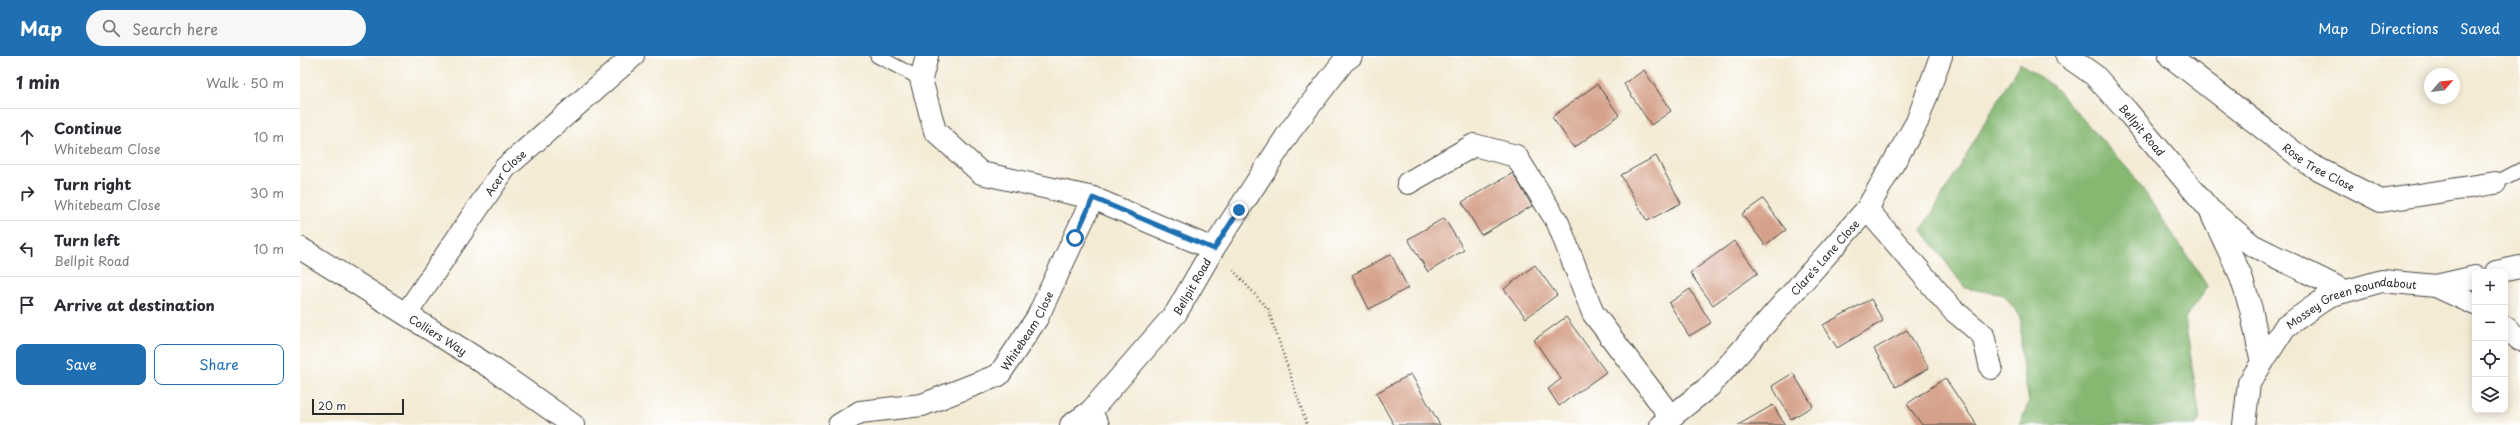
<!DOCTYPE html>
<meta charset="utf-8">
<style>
:root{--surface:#fff;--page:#f7f7f7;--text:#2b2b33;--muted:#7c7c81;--line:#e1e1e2;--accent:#1f6fb2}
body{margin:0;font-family:"Playpen Sans",sans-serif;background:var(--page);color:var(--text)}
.controls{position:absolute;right:12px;bottom:12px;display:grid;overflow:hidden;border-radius:8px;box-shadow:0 2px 10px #0003}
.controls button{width:36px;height:36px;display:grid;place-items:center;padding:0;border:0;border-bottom:1px solid var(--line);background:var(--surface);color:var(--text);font:20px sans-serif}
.compass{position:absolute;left:2124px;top:12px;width:36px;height:36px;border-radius:50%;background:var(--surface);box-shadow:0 2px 10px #0003;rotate:62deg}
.scale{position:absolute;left:12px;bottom:10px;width:92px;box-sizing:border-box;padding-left:4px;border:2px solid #2b2b2b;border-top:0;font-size:11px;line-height:14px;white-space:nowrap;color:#2b2b2b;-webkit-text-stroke:3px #fff;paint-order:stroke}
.stop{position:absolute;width:12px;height:12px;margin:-9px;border:3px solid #1f6fb2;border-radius:50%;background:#fff}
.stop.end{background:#1f6fb2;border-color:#fff;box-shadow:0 1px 4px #0008}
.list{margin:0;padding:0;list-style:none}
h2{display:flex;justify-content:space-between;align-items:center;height:52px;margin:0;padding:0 16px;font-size:17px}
h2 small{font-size:13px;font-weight:400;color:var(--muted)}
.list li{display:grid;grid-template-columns:26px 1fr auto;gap:12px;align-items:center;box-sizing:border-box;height:56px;padding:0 16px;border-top:1px solid var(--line)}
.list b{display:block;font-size:15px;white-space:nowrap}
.list p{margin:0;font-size:13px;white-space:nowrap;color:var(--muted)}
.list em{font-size:13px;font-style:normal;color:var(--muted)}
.actions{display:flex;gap:8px;padding:12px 16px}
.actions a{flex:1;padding:9px 0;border:1px solid var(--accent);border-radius:8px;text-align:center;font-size:14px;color:var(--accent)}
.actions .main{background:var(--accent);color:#fff}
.icon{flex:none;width:22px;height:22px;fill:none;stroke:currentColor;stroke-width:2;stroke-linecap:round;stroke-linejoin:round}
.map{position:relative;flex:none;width:2220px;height:369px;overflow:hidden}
header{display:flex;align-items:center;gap:24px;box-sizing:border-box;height:56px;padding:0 20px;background:var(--accent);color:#fff}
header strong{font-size:19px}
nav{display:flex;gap:22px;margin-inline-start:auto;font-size:14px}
.search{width:280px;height:36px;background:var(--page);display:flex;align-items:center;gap:10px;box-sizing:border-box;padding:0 14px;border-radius:22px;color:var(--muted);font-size:15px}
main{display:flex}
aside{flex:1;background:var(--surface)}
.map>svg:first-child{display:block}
.forest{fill:#86b872;stroke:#58724e}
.building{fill:#d5a18a}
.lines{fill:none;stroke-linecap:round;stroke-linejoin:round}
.lane-casing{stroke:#494844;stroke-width:15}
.street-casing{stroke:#494844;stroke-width:24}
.secondary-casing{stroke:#494844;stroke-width:24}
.path{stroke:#494844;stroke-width:2.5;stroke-dasharray:1 3;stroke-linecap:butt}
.lane{stroke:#fff;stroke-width:13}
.street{stroke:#fff;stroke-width:22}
.secondary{stroke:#fff;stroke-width:22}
.route{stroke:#1f6fb2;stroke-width:5}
.labels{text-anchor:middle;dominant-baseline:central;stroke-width:3;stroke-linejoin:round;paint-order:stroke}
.street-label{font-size:11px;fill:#2b2b2b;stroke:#fff}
</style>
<header>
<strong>Map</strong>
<div class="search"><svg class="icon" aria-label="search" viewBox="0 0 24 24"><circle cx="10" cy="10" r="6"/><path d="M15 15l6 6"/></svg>Search here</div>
<nav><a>Map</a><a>Directions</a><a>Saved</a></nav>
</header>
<main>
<aside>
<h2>1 min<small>Walk · 50 m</small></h2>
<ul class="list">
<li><svg class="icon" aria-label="ahead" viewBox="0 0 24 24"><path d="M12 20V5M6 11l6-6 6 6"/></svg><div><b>Continue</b><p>Whitebeam Close</p></div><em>10 m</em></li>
<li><svg class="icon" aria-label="right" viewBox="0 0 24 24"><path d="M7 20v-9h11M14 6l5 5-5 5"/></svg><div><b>Turn right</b><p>Whitebeam Close</p></div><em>30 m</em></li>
<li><svg class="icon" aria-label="left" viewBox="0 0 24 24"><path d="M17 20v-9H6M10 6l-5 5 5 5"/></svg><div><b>Turn left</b><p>Bellpit Road</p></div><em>10 m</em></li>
<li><svg class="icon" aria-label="arrive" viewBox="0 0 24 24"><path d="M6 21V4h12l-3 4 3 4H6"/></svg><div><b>Arrive at destination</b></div></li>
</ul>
<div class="actions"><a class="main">Save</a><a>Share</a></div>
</aside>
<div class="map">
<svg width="2220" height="369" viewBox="0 0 2220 369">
<rect width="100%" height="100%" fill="#fff"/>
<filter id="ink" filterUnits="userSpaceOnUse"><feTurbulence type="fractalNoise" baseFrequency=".025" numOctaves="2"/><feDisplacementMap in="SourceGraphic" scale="8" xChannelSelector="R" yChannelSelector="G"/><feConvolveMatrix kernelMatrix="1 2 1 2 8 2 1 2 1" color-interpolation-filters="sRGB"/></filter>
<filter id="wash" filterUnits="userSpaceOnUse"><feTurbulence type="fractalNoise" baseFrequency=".012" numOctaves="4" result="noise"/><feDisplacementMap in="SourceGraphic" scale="16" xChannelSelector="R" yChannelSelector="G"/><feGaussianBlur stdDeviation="0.9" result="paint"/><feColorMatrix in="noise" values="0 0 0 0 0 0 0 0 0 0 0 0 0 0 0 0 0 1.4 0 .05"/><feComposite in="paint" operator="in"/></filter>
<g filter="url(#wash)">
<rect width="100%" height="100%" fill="#f4ebd5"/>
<path class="forest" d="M1720,7L1754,31L1834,120L1908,231L1885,263L1900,362L1896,369H1719L1729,346L1721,299V261L1704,239L1665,232L1622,174Z"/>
<g id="blocks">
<path class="building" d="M1344,14L1371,55L1351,69L1324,28Z
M1297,28L1319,59L1274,92L1252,61Z
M1356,100L1381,147L1347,165L1321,119Z
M1213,117L1232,150L1181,179L1162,146Z
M1463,143L1486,174L1465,189L1442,158Z
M1144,162L1164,194L1128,216L1108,183Z
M1434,185L1458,217L1413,249L1390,217Z
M1091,198L1108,232L1069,253L1052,219Z
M1235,209L1257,239L1226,262L1204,233Z
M1390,233L1411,267L1389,280L1369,247Z
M1571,243L1583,265L1537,292L1523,269Z
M1266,261L1306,316L1259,350L1248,333L1261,323L1234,284Z
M1607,274L1629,312L1596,331L1574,293Z
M1493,317L1513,350L1491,363L1472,330Z
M1111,318L1140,369H1094L1076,337Z
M1645,322L1677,369H1622L1607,348Z
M1473,349L1485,369H1438Z"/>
</g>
</g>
<g filter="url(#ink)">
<use href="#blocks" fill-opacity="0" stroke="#494844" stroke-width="1"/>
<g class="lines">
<defs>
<path id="lane" d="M577,0L621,23
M2195,127L2220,114"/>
<g id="street">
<path d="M627,0L621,23L635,75L681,117L793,142L913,193"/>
<path id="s1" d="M1870,0L2009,108L2081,145L2195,127"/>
<path d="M1108,127L1174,89L1216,100L1258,167L1293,257L1371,361"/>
<path d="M1567,153L1653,254L1683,279L1691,312"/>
<path id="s2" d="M106,258L205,112L333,0"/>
<path d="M790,356L798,369"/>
<path id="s3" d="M539,369L560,356L622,349L699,319L737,262L793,142"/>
<path id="s4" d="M1361,369L1410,330L1567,153L1617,66L1641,0"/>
</g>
<g id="secondary">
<path id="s5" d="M1767,0L1794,19L1826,54L1910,154L1952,189L2045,235"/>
<path d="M1913,161L1940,218L1951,253L1962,307"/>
<path id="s6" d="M0,192L195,314L273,369"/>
<path d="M2196,216L2220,211"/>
<path d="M2136,230L2175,221"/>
<path d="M2205,271L2220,284"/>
<path id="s7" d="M771,369L790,356L876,257L913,193L990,75L1044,5L1051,0"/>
<path id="s8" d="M1944,369L1949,327L1985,271L2029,240L2082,225L2136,230L2175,248"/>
</g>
</defs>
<use href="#lane" class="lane-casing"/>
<use href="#street" class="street-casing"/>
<use href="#secondary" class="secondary-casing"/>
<path class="path" d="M933,214L968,253L1007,369"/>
<use href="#lane" class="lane"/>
<use href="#street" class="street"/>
<use href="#secondary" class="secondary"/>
</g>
</g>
<g class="lines" filter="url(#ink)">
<path class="route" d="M775,182L793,142L914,193L939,154"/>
</g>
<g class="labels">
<g class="street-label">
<text stroke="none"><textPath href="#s5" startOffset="106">Bellpit Road</textPath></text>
<text stroke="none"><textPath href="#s1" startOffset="186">Rose Tree Close</textPath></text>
<text stroke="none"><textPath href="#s2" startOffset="173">Acer Close</textPath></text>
<text stroke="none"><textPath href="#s4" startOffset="235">Clare's Lane Close</textPath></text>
<text stroke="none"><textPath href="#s7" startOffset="185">Bellpit Road</textPath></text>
<text stroke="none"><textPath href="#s8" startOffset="182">Mossey Green Roundabout</textPath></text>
<text stroke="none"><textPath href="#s3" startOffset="222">Whitebeam Close</textPath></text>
<text stroke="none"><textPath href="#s6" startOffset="163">Colliers Way</textPath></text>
</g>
</g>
</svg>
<div class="controls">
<button>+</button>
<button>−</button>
<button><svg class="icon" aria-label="locate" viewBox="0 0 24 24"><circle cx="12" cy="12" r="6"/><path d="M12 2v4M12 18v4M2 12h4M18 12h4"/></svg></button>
<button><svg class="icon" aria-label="layers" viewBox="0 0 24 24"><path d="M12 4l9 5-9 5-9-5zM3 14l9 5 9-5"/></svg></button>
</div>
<svg class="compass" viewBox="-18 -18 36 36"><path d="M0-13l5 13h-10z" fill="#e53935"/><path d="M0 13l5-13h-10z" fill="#7c7c81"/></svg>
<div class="scale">20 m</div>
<div class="stop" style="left:775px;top:182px"></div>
<div class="stop end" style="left:939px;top:154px"></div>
</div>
</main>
